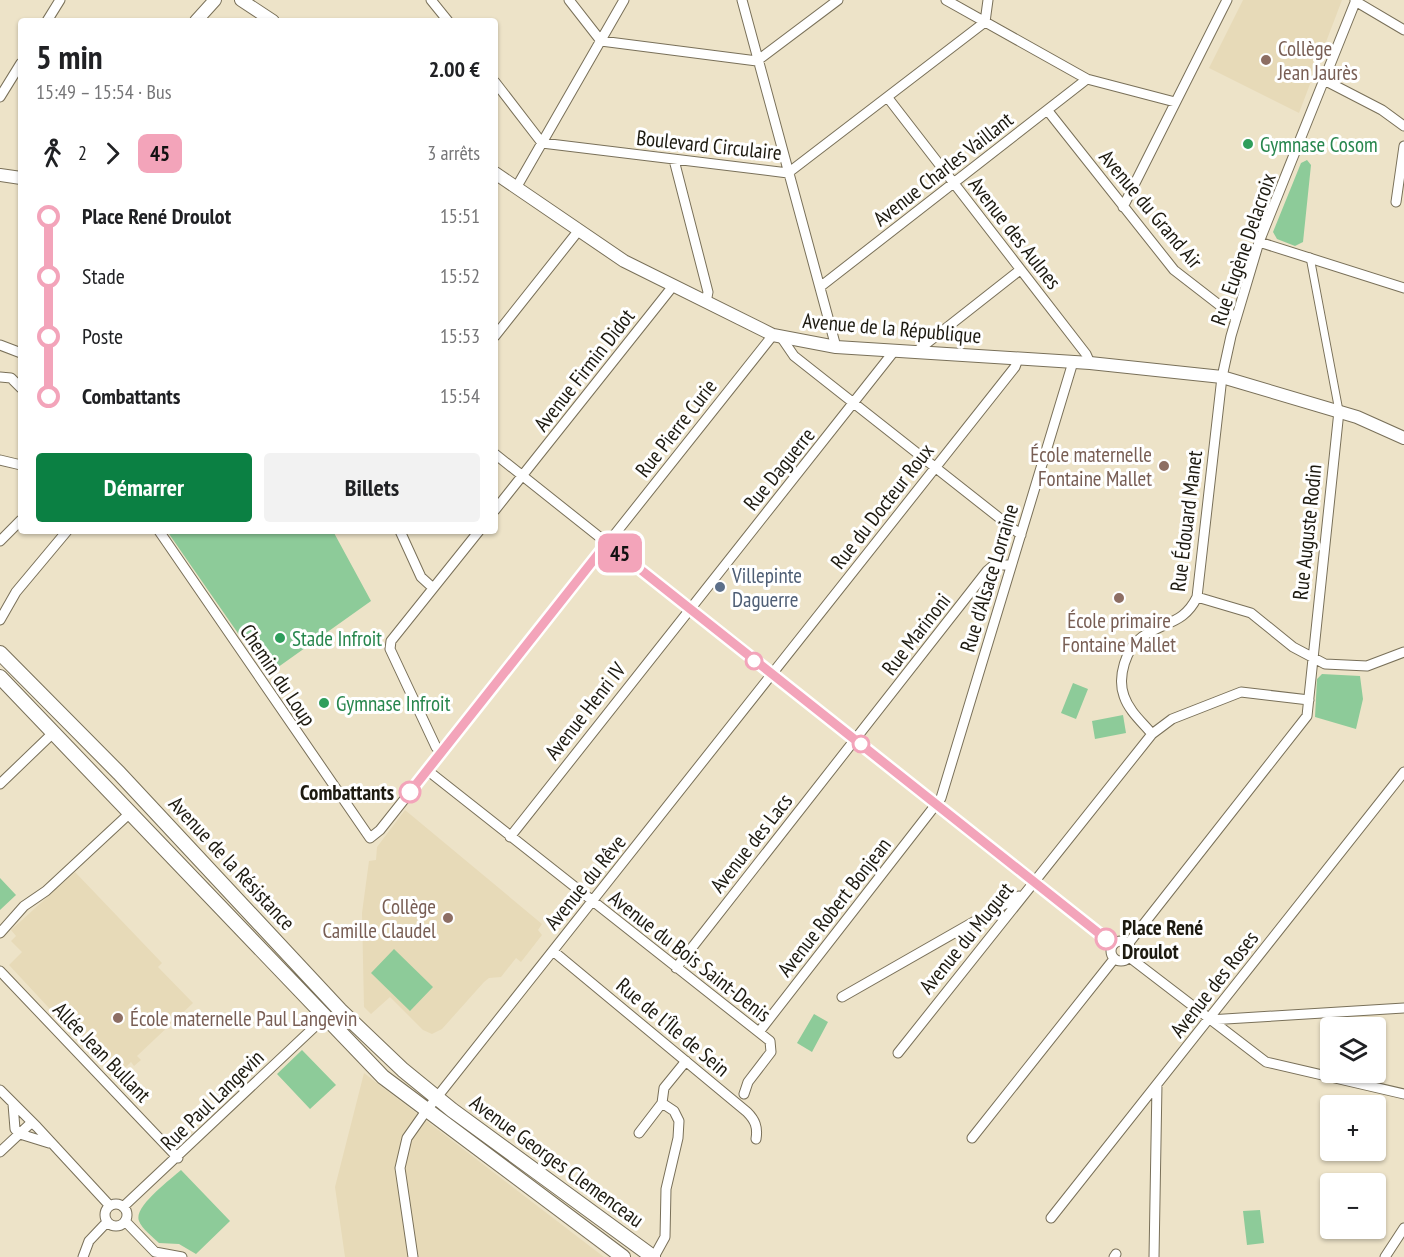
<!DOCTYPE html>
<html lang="fr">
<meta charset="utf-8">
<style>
:root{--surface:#fff;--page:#f2f2f2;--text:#202124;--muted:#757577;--accent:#0b8043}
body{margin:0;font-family:"PT Sans Narrow",sans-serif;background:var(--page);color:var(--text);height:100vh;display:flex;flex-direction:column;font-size:22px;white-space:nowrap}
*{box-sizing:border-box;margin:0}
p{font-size:20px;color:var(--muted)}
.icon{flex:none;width:33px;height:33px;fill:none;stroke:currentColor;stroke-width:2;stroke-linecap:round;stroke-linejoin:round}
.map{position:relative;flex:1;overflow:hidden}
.sheet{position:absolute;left:18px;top:18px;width:480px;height:516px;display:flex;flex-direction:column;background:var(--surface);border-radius:6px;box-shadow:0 2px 4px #0004}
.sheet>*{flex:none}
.badge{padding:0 12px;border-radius:9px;font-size:21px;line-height:39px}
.controls{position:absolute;left:1320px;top:1017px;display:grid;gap:12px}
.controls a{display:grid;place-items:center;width:66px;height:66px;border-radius:6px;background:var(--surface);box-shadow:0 2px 4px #0004;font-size:30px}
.map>.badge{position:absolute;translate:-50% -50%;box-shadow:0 0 0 3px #fff}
.legs{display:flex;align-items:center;gap:9px;height:66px;padding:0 18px;font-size:20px}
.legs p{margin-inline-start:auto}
.head{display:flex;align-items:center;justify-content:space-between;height:102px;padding:0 18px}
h1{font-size:33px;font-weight:800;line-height:45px}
.cta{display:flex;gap:12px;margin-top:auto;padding:12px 18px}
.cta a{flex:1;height:69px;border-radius:6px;background:var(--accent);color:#fff;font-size:24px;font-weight:800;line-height:69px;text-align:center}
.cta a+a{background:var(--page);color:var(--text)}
ul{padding:0 18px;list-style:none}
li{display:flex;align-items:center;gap:21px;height:60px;font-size:22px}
li i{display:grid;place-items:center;width:9px;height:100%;margin:0 8px;background:currentColor}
li i::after{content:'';width:15px;height:15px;margin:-8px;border:4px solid;border-radius:50%;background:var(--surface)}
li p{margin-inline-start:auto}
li:first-child i{background:linear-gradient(#0000 50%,currentColor 0)}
li:last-child i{background:linear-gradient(currentColor 50%,#0000 0)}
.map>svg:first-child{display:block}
.built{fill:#e7dab8}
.green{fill:#8dcb99}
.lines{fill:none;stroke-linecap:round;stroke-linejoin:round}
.pedestrian-casing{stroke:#797059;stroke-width:9}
.minor-casing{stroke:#797059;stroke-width:11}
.tertiary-casing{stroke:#797059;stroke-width:14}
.secondary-casing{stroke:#797059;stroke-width:16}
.pedestrian{stroke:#fff;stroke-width:7}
.minor{stroke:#fff;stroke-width:9}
.tertiary{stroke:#fff;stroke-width:12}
.secondary{stroke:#fff;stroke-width:14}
.line-1-casing{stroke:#fff;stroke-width:14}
.line-1{stroke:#f3a4ba;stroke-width:9}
.education-dot{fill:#8d6e63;stroke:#fff;stroke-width:2}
.leisure-dot{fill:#2e9e5b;stroke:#fff;stroke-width:2}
.service-dot{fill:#5c6f8a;stroke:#fff;stroke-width:2}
.stop-1-dot{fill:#fff;stroke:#f3a4ba;stroke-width:3}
.labels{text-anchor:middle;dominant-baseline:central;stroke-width:6;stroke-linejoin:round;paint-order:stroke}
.education-label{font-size:21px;fill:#785e54;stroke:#fff;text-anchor:start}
.leisure-label{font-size:21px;fill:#27864d;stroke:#fff;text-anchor:start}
.street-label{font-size:21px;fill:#1d1a10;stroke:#fff}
.service-label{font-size:21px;fill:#4e5e75;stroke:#fff;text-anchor:start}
.stop-label{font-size:21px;font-weight:bold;fill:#1d1a10;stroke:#fff;text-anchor:end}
</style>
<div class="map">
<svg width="1404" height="1257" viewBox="0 0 1404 1257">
<rect width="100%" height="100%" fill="#ede3c8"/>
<path class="built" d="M1243,0h99l-43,113 -90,-45z
M405,810l137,114 -4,6 4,5 -21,27 -5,-4 -15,19 -12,1 -5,4 -42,47 -10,5 -9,-4 -33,-33 -19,17 -7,-7 -2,-94 7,-52 7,-1 1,-13z
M75,872l87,91 -4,4 35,36 -56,53 4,4 -7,6 -3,-4 -14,14 -40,-42 -2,2 -66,-71 13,-13 -11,-11 5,-5 -5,-6z
M364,1073l240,184h-259l-10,-70z"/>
<path class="green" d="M1307,160l4,5 -8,77 -8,4 -18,-7 -4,-7 28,-69z
M167,531h166l38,70 -104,74z
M1322,674l38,2 3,23 -7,30 -41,-12 2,-38z
M1073,683l15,6 -12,30 -15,-6z
M1123,715l3,18 -31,6 -3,-18z
M0,878l16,17 -16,15z
M394,949l39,38 -23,24 -39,-38z
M814,1014l14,8 -16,30 -15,-9z
M302,1050l34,35 -26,24 -33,-35z
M181,1170l49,51 -34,33 -17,-10 -20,-1c-6,-6 -17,-14 -20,-22 -6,-14 32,-42 42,-51z
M1260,1210l4,33 -17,2 -4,-34z"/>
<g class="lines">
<defs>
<path id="pedestrian" d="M1310,257l29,154"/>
<path id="minor" d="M431,0l17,21
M569,0l32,41 156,20 81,-61
M742,0l94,347
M946,0l141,79 88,23
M1355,1l49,29
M47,21l13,-21
M1324,80l58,30 22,16
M495,82l47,61 246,30 197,-151 3,-22
M0,97l21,-34
M888,98l198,256 4,9
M1048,111l126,159 62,48
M674,160l34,132 -2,10
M516,188l108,-188
M1396,202l8,-56
M1123,207l104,-207
M1259,242l145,46
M820,287l267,-208
M495,336l84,-106
M781,337l13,19 227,179
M0,345l21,8
M917,351l103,-81
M0,377l11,1 10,10
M495,454l618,491
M0,460l21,5
M495,510l178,-224
M159,531l211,307 10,-8 393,-495
M400,531l21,46 12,11
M0,541l21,-21
M1197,597l54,16 42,34 32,17 42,2 37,-14
M0,620l16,-28 51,-61
M1152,734c-10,-12 -23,-23 -28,-38 -7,-19 2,-48 18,-59 23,-16 42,-13 55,-40l25,-220 9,-41 28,-94 97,-242
M441,752l-5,-5 -46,-98 1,-8 88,-110
M427,770l343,271 1,11 -23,30 -4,12
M0,784l53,-51
M510,837l385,-487
M0,933l24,-27 22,-15 84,-78
M1111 951a10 10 0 1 1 20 0a10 10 0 1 1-20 0Z
M1128,944l179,-228 32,-305
M553,951l194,161c8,8 11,15 9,27
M1129,957l137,105 138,32
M676,968l311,-397 7,-6h17
M0,971l178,187
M842,997l177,-101
M1209,1020l195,-12
M759,1032l182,-234 132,-436
M898,1053l254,-319 20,-15 69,-27 68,8
M0,1090l37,37 73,79
M13,1104l2,25 5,5 29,9
M639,1133l23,-30 2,-15 22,-27
M972,1138l142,-179
M0,1152l32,-30
M105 1215a11 11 0 1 1 22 0a11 11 0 1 1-22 0Z
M123,1207l202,-190
M1051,1218l353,-446
M125,1221l30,31 27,5
M83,1257l6,-16 18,-19
M413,1257l-13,-89 7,-30 19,-27 589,-744 3,-8
M654,1257l11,-20 1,-48 12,-51 1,-17 -5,-10 -12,-8
M1114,1257l2,-3
M1154,1257l3,-173
M1385,1257l19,-29"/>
<path id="tertiary" d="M241,0l32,21
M196,21l19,-21
M495,173l129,88 149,74 63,12 254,16 132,14 135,40 47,21
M0,175l21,3"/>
<path id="secondary" d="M0,653l119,120 221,237 63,60 49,40 201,147
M0,677l383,400 240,180"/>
</defs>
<use href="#pedestrian" class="pedestrian-casing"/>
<use href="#minor" class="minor-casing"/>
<use href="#tertiary" class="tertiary-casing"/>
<use href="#secondary" class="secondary-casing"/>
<use href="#pedestrian" class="pedestrian"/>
<use href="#minor" class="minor"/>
<use href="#tertiary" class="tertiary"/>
<use href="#secondary" class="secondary"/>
</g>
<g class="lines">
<defs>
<path id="line-1" d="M410,792l197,-249 499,396"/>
</defs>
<use href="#line-1" class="line-1-casing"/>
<use href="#line-1" class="line-1"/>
</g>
<g class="education-dot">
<circle cx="1266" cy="60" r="6"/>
<circle cx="1164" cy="466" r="6"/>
<circle cx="1119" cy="598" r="6"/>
<circle cx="448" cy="918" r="6"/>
<circle cx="118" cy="1018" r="6"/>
</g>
<g class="leisure-dot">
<circle cx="1248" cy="144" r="6"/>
<circle cx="280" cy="638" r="6"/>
<circle cx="324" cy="703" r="6"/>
</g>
<circle class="service-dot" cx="720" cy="587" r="6"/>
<g class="stop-1-dot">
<circle cx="754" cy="661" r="8"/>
<circle cx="861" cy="744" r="8"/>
<circle cx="410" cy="792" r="10"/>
<circle cx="1106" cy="939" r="10"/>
</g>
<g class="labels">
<g class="education-label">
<text x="1278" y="48">Collège<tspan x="1278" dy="24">Jean Jaurès</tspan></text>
<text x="1152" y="454" text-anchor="end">École maternelle<tspan x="1152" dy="24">Fontaine Mallet</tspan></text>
<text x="1119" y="620" text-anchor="middle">École primaire<tspan x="1119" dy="24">Fontaine Mallet</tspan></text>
<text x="436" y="906" text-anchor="end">Collège<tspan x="436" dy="24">Camille Claudel</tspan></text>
<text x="130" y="1018">École maternelle Paul Langevin</text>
</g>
<g class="leisure-label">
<text x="1260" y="144">Gymnase Cosom</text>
<text x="292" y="638">Stade Infroit</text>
<text x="336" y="703">Gymnase Infroit</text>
</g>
<g class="street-label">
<text transform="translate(709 145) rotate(6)">Boulevard Circulaire</text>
<text transform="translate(943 169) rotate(-38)">Avenue Charles Vaillant</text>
<text transform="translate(1151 209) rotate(50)">Avenue du Grand Air</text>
<text transform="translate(1015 233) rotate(52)">Avenue des Aulnes</text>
<text transform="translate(1243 249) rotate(-71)">Rue Eugène Delacroix</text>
<text transform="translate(892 328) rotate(5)">Avenue de la République</text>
<text transform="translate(584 370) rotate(-52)">Avenue Firmin Didot</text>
<text transform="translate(676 428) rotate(-52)">Rue Pierre Curie</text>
<text transform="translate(779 469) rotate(-51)">Rue Daguerre</text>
<text transform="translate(882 506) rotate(-52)">Rue du Docteur Roux</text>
<text transform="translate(1186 521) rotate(-83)">Rue Édouard Manet</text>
<text transform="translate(1307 532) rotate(-84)">Rue Auguste Rodin</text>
<text transform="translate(989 578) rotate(-73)">Rue d'Alsace Lorraine</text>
<text transform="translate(916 634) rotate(-52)">Rue Marinoni</text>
<text transform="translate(278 675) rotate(56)">Chemin du Loup</text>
<text transform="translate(585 711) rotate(-52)">Avenue Henri IV</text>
<text transform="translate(751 843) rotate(-52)">Avenue des Lacs</text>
<text transform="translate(232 863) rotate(47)">Avenue de la Résistance</text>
<text transform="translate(585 882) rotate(-51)">Avenue du Rêve</text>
<text transform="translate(834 907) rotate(-52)">Avenue Robert Bonjean</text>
<text transform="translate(966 938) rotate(-51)">Avenue du Muguet</text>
<text transform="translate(690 956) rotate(38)">Avenue du Bois Saint-Denis</text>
<text transform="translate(1214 984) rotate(-52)">Avenue des Roses</text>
<text transform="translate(673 1027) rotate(40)">Rue de l'Île de Sein</text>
<text transform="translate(102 1052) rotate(46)">Allée Jean Bullant</text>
<text transform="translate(212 1100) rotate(-44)">Rue Paul Langevin</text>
<text transform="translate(557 1161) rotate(36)">Avenue Georges Clemenceau</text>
</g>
<g class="service-label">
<text x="732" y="575">Villepinte<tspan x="732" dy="24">Daguerre</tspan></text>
</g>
<g class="stop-label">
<text x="394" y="792">Combattants</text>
<text x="1122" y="927" text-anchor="start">Place René<tspan x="1122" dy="24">Droulot</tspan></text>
</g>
</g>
</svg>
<div class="controls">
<a><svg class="icon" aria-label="layers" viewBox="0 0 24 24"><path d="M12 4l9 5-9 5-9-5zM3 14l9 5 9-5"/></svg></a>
<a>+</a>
<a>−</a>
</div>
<b class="badge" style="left:620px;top:553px;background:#f3a4ba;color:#111">45</b>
<section class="sheet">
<div class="head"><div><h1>5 min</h1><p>15:49 – 15:54 · Bus</p></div><b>2.00 €</b></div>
<div class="legs"><svg class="icon" aria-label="walk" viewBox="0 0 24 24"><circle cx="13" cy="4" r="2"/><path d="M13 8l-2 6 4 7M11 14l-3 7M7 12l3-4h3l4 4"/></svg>2<svg class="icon" aria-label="forward" viewBox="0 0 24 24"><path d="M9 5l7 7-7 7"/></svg><b class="badge" style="background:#f3a4ba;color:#111">45</b><p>3 arrêts</p></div>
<ul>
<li><i style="color:#f3a4ba"></i><b>Place René Droulot</b><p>15:51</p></li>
<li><i style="color:#f3a4ba"></i><span>Stade</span><p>15:52</p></li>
<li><i style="color:#f3a4ba"></i><span>Poste</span><p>15:53</p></li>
<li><i style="color:#f3a4ba"></i><b>Combattants</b><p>15:54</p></li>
</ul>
<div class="cta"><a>Démarrer</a><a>Billets</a></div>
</section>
</div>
